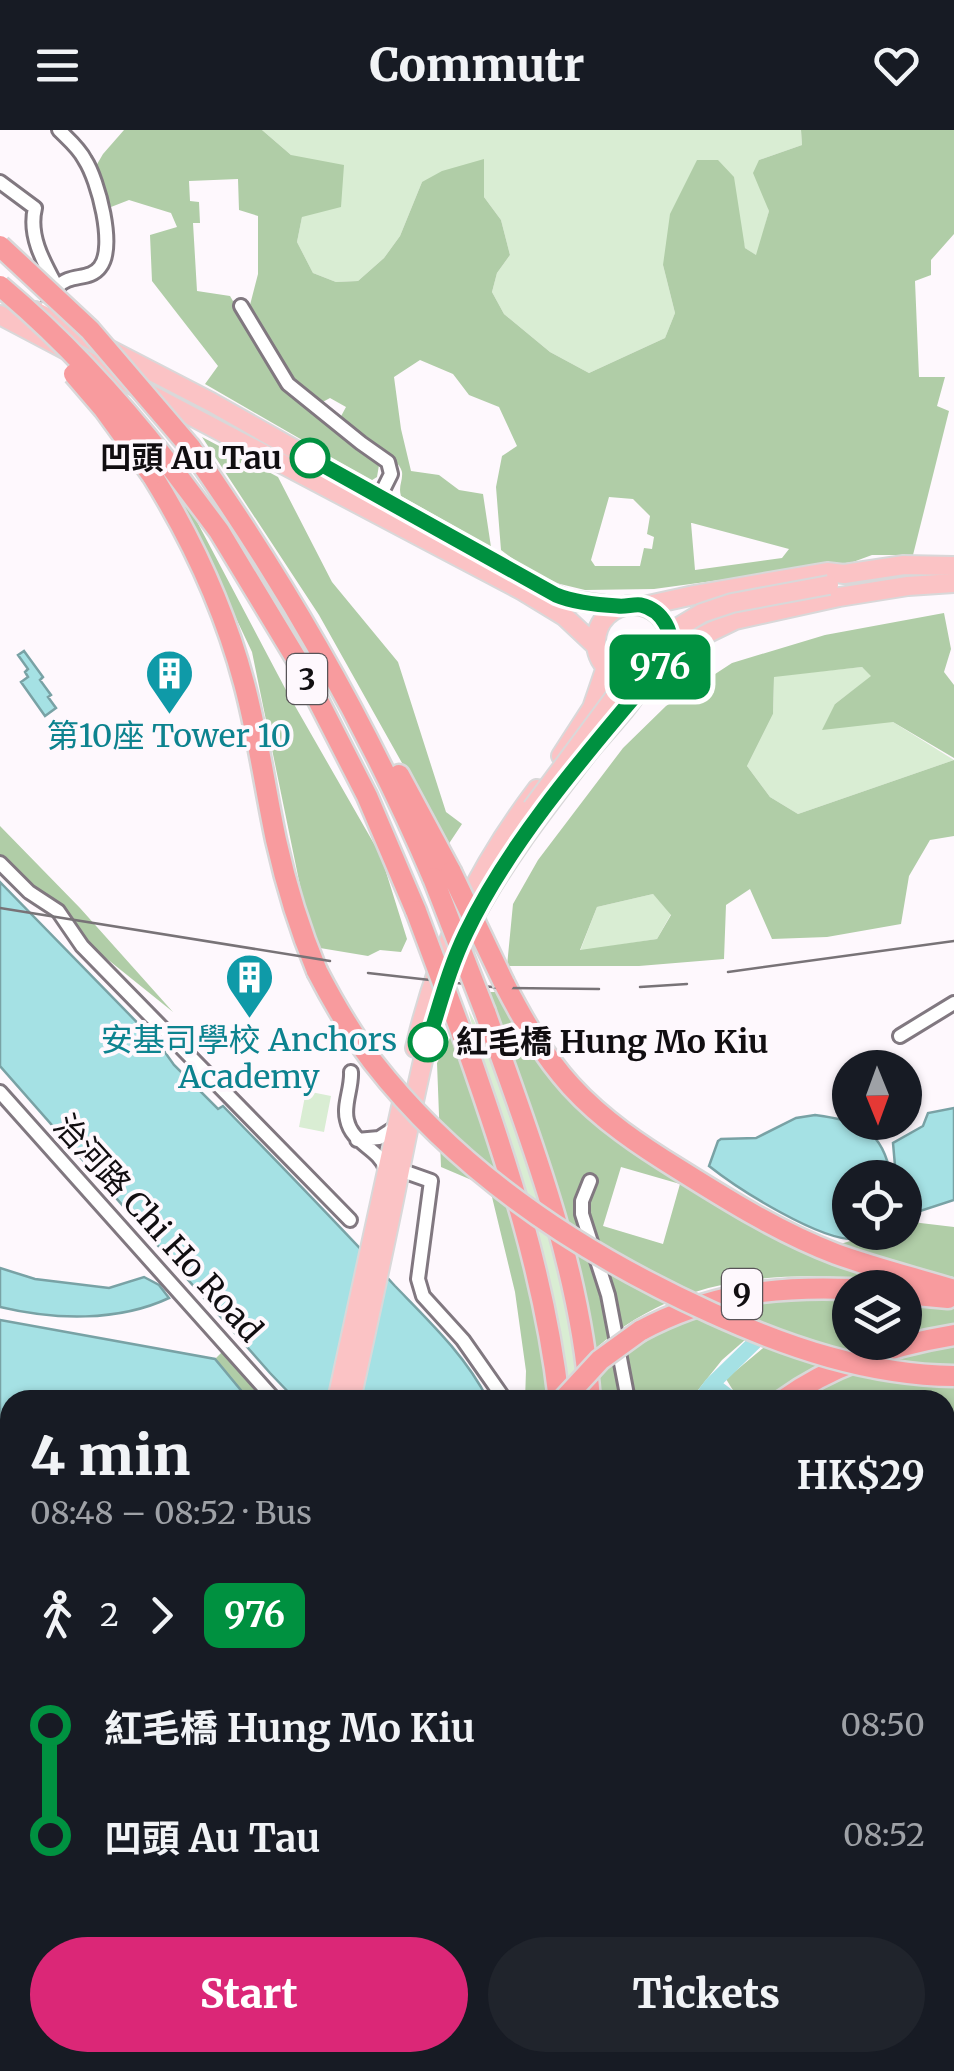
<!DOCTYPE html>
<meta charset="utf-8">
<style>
:root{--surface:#171b24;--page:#20242c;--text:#f1f3f6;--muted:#9ea1a6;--accent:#db2777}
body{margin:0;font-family:Merriweather,"Noto Sans TC",serif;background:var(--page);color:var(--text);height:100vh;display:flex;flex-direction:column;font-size:38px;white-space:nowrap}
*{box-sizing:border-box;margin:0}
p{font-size:32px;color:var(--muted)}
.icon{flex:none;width:55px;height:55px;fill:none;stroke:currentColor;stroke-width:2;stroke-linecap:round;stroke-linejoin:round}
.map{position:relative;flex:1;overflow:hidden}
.sheet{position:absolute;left:0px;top:1260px;width:955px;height:682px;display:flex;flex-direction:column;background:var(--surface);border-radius:30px 30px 0 0;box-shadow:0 2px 8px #0004}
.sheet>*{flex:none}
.badge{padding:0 20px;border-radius:15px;font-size:35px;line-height:65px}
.needle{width:65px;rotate:179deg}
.fabs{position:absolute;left:832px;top:920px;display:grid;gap:20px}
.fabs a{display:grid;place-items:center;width:90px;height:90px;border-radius:50%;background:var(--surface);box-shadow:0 2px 8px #0004;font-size:50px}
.map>.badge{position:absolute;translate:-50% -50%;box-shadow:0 0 0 5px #fff}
.legs{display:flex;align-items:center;gap:15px;height:110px;padding:0 30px;font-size:32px}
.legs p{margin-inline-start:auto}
.head{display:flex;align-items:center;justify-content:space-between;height:170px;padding:0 30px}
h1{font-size:55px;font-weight:800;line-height:75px}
.action{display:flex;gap:20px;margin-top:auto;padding:20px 30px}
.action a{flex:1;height:115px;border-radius:60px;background:var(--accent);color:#fff;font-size:40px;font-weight:800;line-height:115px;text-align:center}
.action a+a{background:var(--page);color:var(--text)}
ul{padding:0 30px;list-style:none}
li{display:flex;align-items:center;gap:35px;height:110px;font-size:38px}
li i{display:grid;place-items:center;width:15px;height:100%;margin:0 12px;background:currentColor}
li i::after{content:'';width:25px;height:25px;margin:-12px;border:8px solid;border-radius:50%;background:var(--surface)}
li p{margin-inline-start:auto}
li:first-child i{background:linear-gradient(#0000 50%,currentColor 0)}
li:last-child i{background:linear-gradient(currentColor 50%,#0000 0)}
header{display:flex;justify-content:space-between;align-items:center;height:130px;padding:0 30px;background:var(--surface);font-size:45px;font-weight:800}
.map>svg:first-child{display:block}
.green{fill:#d9edd3}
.forest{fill:#b0cda7;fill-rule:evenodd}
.water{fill:#a5e1e4;stroke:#79a2a5;stroke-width:2.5}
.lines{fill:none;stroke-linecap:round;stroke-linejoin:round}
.river{stroke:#a5e1e4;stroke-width:15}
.minor-casing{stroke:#817880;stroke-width:18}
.major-casing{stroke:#d9d8d9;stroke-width:22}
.highway-casing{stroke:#d9d8d9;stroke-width:25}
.minor{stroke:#fff;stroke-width:12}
.major{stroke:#fbc3c5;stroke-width:18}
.highway{stroke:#f89b9e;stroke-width:20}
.rail{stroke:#787377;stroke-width:2.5}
.major-bridge-casing{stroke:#d9d8d9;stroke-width:22;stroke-linecap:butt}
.highway-bridge-casing{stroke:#d9d8d9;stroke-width:25;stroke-linecap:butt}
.major-bridge{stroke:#fbc3c5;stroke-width:18}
.highway-bridge{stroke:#f89b9e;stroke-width:20}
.line-1-casing{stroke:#fff;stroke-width:22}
.line-1{stroke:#009140;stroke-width:15}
.stop-1-dot{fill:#fff;stroke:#009140;stroke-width:5}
.labels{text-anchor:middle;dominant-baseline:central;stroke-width:8;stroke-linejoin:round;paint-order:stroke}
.shield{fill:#fef8fd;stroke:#585458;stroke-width:2.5}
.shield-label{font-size:30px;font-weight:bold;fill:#110e11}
.stop-label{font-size:32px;font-weight:bold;fill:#110e11;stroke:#fef8fd;text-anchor:end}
.culture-label{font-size:32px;fill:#0d838f;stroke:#fef8fd}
.street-label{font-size:32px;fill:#110e11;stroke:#fef8fd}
</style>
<header><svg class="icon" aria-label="menu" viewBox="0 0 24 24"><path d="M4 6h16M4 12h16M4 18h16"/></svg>Commutr<svg class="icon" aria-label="heart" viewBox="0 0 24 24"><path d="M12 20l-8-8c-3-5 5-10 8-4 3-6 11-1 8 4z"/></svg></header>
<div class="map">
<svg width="954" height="1941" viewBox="0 0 954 1941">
<rect width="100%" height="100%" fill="#fef8fd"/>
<path class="green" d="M262,0h539l1,15 -43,15 10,51 -12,45 -12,-8 -5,-21 -77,38 12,48 -10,25 -76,35 -39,-21 -46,-38 -12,-22 5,-19 13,-18 -9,-35 -17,-23 -62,-15 -22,54 -16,22 -26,23 -22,1 -23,-9 -16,-31 5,-25 -11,-62z
M862,537l10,9 -37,28 58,18 61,38 -156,54 -28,-17 -23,-31 26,-52 1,-38z
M653,764l18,20 -14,25 -77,12 17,-44z
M468,879l31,60 30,88 40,149 14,94h-18z
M306,961l25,5 -7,36 -25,-5z
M10,1692v190l-10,-2v-184z
M0,1903h10v29l67,1 -1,8h-76z"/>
<path class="forest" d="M124,0h138l29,25 53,10 -3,42 -39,10 -5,25 16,31 23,9 22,-1 26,-23 16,-22 22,-54 20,-11 42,-12v38l17,23 9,35 -13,18 -5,19 12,22 46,38 39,21 76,-35 10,-25 -12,-48 7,-51 27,-54h21l16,17 11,71 11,7 13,-44 -16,-38 6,-13 43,-15 -1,-15h153v104l-23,26v15l-16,6 4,96h26l-8,29 12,5 -36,144h-41l-19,7 -199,27 -69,1 -29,-7 -23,-9 -32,-24 -5,-63 6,-31 15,-10 -18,-39 -30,-12 -16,-21 -33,-14 -26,17 7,52 10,42 28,4 20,15 24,4 8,53 -90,-51c-3,-10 2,-15 1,-24 -2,-15 -50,-42 -63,-52l7,-13 -16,-9 -11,6c-36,-28 -49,-60 -69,-99l8,-31v-58l-19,-6 -1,-31 -49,2 1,20 9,1 1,21h-7l4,68 33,5 52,89 61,53 34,23 2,4 -2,12 -8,5 -41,-24 -5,-6 -118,-68 13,-18 -66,-85 -2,-46 27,-8 -6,-14 -42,-13 -18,7 -15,-41 7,-12zM609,367l24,2 17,17 -3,18 7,3 -2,12 -8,-1 -4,18h-45l-4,-6zM691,393h1l97,26 -7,9 -87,12z
M202,307l76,40 54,105 66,80 48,150 16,12 -14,21 -129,-230z
M184,367l103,195 94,164 26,83 -6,13 -21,-2 -12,6 -48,-8 -16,-43 -52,-253 -71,-150z
M944,483l7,36 -7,23 10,13v73l-61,-36 -71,8 13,-26 36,-28 -9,-9 -88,10 -1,37 -26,52 23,31 28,17 156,-54v76l-24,4 -21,36 -8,48 -74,13 -55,2 -22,-50 -24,16 -2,54 -85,7h-132l6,-62 25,-44 85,-112 43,-42 66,-43 93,-28zM653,764l18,21 -14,24 -77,11 17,-43z
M0,696l80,82 93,104 -87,-70 -24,-35 -30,-19 -32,-32z
M485,862h16l47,79 31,39 53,41 51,30 198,94 -1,5c-107,-10 -201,-4 -285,69 -22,-124 -64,-240 -110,-357zM621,1037l59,17 -17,60 -60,-18z
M452,904l61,180 28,123 8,63h-24l1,-29 -11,-79 -23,-95 -11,-13 -40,-17 -4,-104z
M912,1092l42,5v50l-52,-10 -65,-22 40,-12 28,-1v-8z
M757,1167h93v45l31,1 -45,15 -31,14 -39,28h-27l-13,-21 49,-41 -13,-13 -40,35 -32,40h-91l-1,-26 70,-51z
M905,1172l49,5v21l-49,8z
M954,1215v136l-9,1v-82h-145c46,-31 100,-46 154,-55z
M225,1219l43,51h-19l-34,-41z
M77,1933v-1l92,1 -3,8h-90z
M198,1933h169l-4,8h-168z"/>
<path class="water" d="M24,521l19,26 -3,3 11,15 -3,2 8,11 -11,8 -24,-34 7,-5 -3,-5 3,-3 -10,-14z
M0,752l162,166 12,17 44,44 5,-3c58,60 116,119 172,180 34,35 71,70 93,114h-192l-26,-27 -270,-307z
M954,978v92l-43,14 -6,-13v-23l-9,-1 -3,-34 30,-17 5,-13z
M815,985c44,6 68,14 76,62l-41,1v54l8,1 1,6c-35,5 -121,-50 -150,-73l9,-25 3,-2 35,-1 40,-20z
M0,1138l35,11 74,9 35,-11 15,8 10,13c-51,24 -115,22 -169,9z
M0,1190l215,39 34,41h-239v96l-10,1z
M505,1933h165l4,8h-167z"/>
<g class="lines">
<path class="river" d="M712,1254l21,16
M700,1270l12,-16 43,-42"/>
<defs>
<path id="minor" d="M0,52l35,26c-7,28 9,55 22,79
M241,176l47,78 73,59 27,19 3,12 -12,24
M44,185c4,-9 8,-21 14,-28 11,-14 32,-6 42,-20 16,-20 -2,-87 -15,-107 -6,-12 -17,-21 -26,-30
M0,733l29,29 29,19 24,35 268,274
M900,906l54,-33
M351,942c1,16 -8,33 -4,48 5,24 31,27 39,49
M0,962l275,308
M357,1010l22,-2 17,-11
M400,1040l31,11 -13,98 5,17 40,44 42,60
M590,1051l-8,20v13l26,81 20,105
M0,1379l10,-4
M0,1414l10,-7
M945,1428l9,1
M0,1628l10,-1
M0,1660l10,-1
M683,1932l3,9
M178,1941l2,-9
M189,1941l3,-9"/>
<path id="major" d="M35,181l176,91 318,180 39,18 52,7
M0,185l523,276 41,25 32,30
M596 512a37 37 0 1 1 74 0a37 37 0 1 1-74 0Z
M644,476l50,-11 133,-23 17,2 60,-9 50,1
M664,532l38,-26 33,-16 104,-23 69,-11 46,-3
M561,626l31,-48 14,-41
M415,918c23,-99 61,-178 122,-259
M337,1270l64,-293
M351,1270c17,-77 34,-153 49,-230 16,-77 31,-170 68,-241 32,-63 76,-119 119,-175 20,-25 46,-49 60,-78
M469,1941l1,-9"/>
<path id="highway" d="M190,317c95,135 178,279 243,431
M168,333l51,68 81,134 67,131 49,115
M152,345c41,66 72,133 92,208 14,52 21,105 32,157 10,45 23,88 41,131
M399,645l52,97
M504,853c19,37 39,72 67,103 31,34 70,60 109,84 51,32 101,63 156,84 39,14 79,24 118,36
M485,882c45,125 95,254 105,388
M466,915c41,117 79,232 93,355
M905,1164l43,4
M640,1201c69,-37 133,-45 210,-42
M783,1270c51,-37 110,-55 171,-65
M381,1941l6,-9
M416,1941l6,-9
M435,1941l7,-9"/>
</defs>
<use href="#minor" class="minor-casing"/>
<use href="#major" class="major-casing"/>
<use href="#highway" class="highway-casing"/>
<use href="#minor" class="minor"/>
<use href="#major" class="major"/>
<use href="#highway" class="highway"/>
<path class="rail" d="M0,778l330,53
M728,842l226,-31
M368,843l133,15 98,1
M640,857l47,-3"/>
<defs>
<path id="major-bridge" d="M532,678l105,-141 35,-36 30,-18 30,-10 97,-18"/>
<path id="highway-bridge" d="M0,116l90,84 100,117
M0,156c62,52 118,113 168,177
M74,244l30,35 48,66
M451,742l53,111
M433,748l52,134
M416,781l50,134
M317,841c16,31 34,62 56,91 87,112 211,193 339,251 77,35 157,62 242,63
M563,1270l37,-40 40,-29"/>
</defs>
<use href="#major-bridge" class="major-bridge-casing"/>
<use href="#highway-bridge" class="highway-bridge-casing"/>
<use href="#major-bridge" class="major-bridge"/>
<use href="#highway-bridge" class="highway-bridge"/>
</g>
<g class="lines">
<defs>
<path id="line-1" d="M310,328l246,137c17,7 44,10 62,11 8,1 15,-2 23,-1 21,5 35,28 27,49 -4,12 -13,14 -21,22 -3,4 -5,10 -7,14 -62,73 -133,157 -174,243 -17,35 -26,72 -38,109"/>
</defs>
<use href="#line-1" class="line-1-casing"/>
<use href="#line-1" class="line-1"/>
</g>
<defs>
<symbol id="building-pin" viewBox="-11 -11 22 30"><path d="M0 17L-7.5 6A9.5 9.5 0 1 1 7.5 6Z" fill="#0f9aa8" stroke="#fef8fd"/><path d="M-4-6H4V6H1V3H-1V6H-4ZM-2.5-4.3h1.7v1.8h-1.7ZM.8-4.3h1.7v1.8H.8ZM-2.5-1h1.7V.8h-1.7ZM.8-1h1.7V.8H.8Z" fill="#fff"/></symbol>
</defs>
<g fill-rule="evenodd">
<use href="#building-pin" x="142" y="516" width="55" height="75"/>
<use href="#building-pin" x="222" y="820" width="55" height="75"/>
</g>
<g class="stop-1-dot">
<circle cx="310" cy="328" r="18"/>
<circle cx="428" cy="912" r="18"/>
</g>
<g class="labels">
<g class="shield">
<rect x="287" y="524" width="40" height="50" rx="8"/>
<rect x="722" y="1139" width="40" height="50" rx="8"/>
</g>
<g class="shield-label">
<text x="307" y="549">3</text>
<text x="742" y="1164">9</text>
</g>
<g class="stop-label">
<text x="282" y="328">凹頭 Au Tau</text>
<text x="456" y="912" text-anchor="start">紅毛橋 Hung Mo Kiu</text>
</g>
<g class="culture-label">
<text x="169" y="606">第10座 Tower 10</text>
<text x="249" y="910">安基司學校 Anchors<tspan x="249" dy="37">Academy</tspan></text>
</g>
<g class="street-label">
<text transform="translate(158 1098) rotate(48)">治河路 Chi Ho Road</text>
</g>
</g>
</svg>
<div class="fabs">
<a><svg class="needle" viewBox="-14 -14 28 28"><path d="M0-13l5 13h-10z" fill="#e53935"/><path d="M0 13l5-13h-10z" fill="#9ea1a6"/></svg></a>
<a><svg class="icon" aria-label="locate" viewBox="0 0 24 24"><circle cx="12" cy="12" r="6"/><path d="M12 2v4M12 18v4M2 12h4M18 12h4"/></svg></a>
<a><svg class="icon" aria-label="layers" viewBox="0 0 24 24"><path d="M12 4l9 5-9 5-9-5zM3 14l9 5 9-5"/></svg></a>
</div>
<b class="badge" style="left:660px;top:537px;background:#009140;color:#fff">976</b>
<section class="sheet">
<div class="head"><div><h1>4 min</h1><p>08:48 – 08:52 · Bus</p></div><b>HK$29</b></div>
<div class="legs"><svg class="icon" aria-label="walk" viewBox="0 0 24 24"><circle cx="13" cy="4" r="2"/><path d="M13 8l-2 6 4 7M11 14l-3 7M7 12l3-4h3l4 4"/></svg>2<svg class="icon" aria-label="forward" viewBox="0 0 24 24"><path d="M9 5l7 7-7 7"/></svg><b class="badge" style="background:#009140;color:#fff">976</b></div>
<ul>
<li><i style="color:#009140"></i><b>紅毛橋 Hung Mo Kiu</b><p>08:50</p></li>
<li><i style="color:#009140"></i><b>凹頭 Au Tau</b><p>08:52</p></li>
</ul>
<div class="action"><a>Start</a><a>Tickets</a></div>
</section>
</div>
